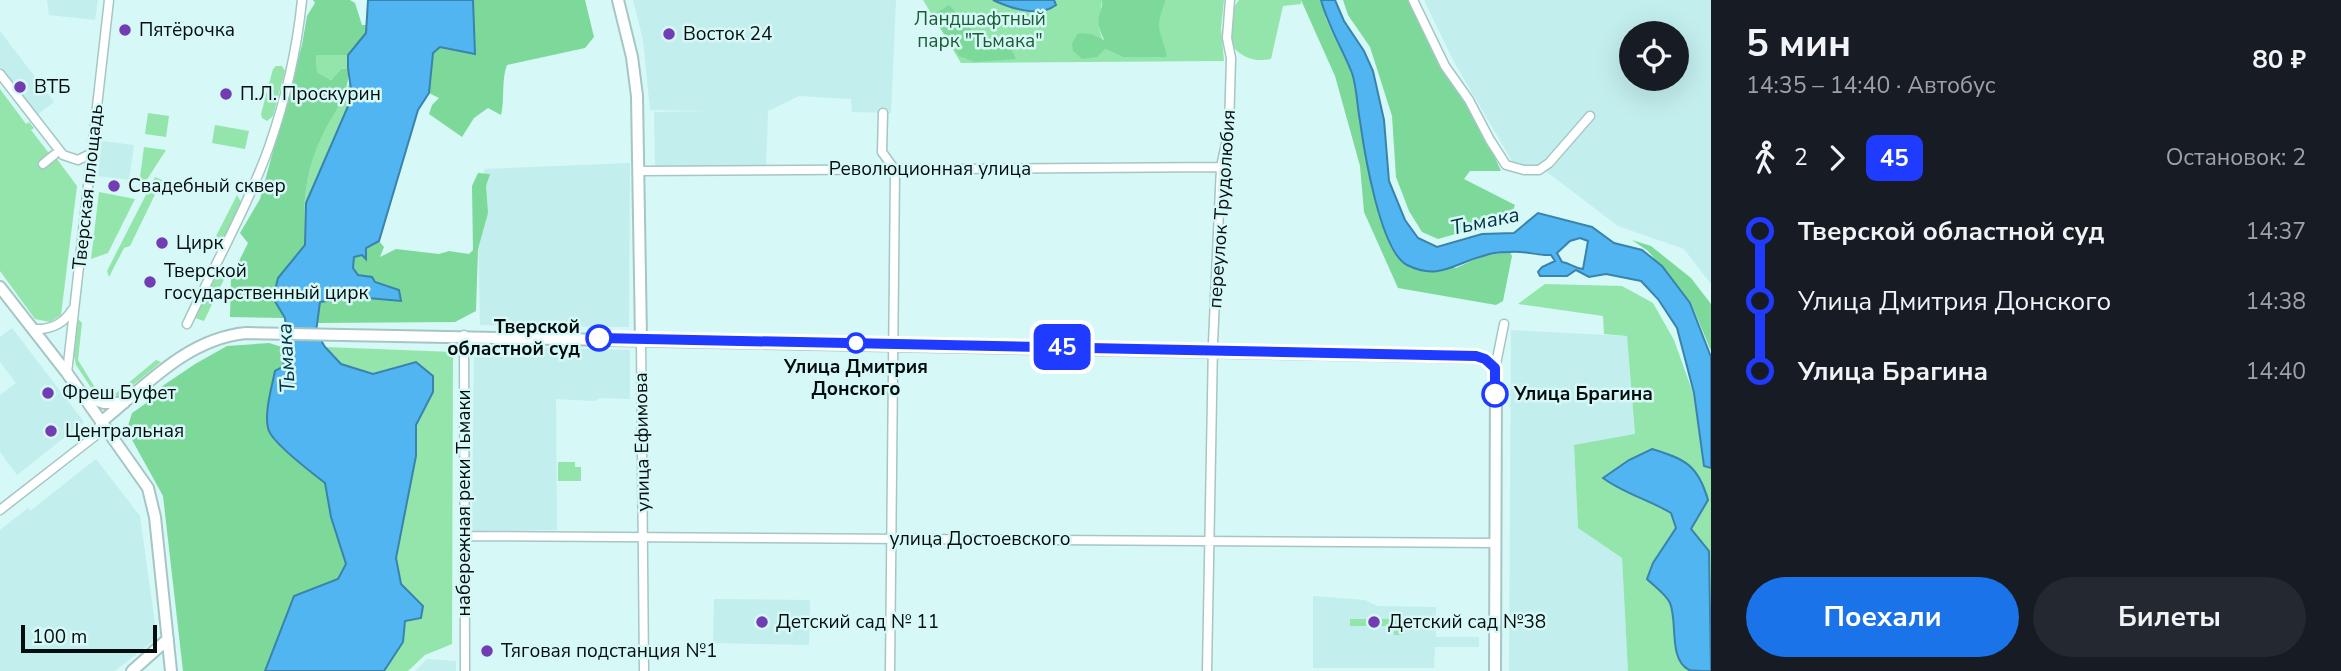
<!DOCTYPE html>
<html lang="ru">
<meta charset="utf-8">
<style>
:root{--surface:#171b24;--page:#242831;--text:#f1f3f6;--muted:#9ea1a6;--accent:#1a73e8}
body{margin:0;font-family:"Nunito Sans",sans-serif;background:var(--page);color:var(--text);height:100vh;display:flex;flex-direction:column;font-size:26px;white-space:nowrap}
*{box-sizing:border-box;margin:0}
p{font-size:23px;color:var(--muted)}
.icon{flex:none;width:38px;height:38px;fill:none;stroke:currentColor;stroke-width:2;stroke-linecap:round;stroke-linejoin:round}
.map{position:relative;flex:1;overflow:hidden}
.side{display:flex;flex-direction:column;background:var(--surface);width:630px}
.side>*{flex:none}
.badge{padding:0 14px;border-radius:10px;font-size:24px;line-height:46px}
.controls{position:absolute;left:1619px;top:21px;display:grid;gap:14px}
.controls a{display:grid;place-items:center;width:70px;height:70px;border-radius:50%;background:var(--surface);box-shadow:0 7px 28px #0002;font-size:35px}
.scale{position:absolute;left:21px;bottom:18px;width:136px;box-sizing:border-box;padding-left:7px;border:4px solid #040e0e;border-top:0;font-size:19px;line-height:24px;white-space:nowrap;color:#040e0e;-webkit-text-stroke:5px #d6f8f7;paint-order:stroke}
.map>.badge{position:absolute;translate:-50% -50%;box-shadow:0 0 0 4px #fff}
.legs{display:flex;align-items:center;gap:10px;height:77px;padding:0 35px;font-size:23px}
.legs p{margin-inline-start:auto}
.head{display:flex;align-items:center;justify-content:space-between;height:119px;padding:0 35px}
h1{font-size:38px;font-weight:700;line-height:52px}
.cta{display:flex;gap:14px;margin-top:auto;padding:14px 35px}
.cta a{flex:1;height:80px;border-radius:42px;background:var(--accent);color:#fff;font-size:28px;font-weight:700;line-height:80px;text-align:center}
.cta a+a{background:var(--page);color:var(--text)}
ul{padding:0 35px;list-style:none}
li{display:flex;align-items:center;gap:24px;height:70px;font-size:26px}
li i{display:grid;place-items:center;width:10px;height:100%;margin:0 9px;background:currentColor}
li i::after{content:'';width:18px;height:18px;margin:-9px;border:5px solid;border-radius:50%;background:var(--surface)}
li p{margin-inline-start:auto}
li:first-child i{background:linear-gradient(#0000 50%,currentColor 0)}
li:last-child i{background:linear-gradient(currentColor 50%,#0000 0)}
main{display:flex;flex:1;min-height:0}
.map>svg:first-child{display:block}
.built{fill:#c2eeed;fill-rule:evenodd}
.green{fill:#93e5ab}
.forest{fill:#7dd999}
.water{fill:#50b5f0;stroke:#3983ac;stroke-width:2;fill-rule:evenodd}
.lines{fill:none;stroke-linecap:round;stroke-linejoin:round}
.street-casing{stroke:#a5c6c5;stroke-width:11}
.secondary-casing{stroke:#a5c6c5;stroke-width:14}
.street{stroke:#fff;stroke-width:8}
.secondary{stroke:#fff;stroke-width:10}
.line-1-casing{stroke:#fff;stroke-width:16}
.line-1{stroke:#1f3bff;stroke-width:10}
.poi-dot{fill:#723cb3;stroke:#d6f8f7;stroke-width:2.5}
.stop-1-dot{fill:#fff;stroke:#1f3bff;stroke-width:3.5}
.labels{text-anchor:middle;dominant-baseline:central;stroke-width:5;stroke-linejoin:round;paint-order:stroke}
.park-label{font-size:19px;fill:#1c5d35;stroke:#d6f8f7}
.poi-label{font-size:19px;fill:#040e0e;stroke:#d6f8f7;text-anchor:start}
.street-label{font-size:19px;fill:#040e0e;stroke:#d6f8f7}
.stop-label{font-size:19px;font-weight:bold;fill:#040e0e;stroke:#d6f8f7;text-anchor:end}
.water-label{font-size:21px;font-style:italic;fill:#023047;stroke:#d6f8f7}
</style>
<main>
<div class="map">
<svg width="1711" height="671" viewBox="0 0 1711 671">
<rect width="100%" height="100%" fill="#d6f8f7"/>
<path class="built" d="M47,0h51l-3,20 -46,-5z
M633,0h263l-5,113 -39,-1 -1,-13 -52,-3 -31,15 -2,56h-111l-1,-55 56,-1 -60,-1 -7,-70z
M1424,0h287v284l-27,-35 -66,-23 -71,-54 -35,-11 -59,-101zM1631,33h45v46h-45z
M0,31l54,71 -17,13 -37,-48z
M102,141l32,4 -5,35 -31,-4z
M630,163l-1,164 -149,-2 -3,-135 8,-21z
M12,328l72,94 -67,53 -17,-23v-57l16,-12 -16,-21v-25z
M1511,330l116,6 8,99 -61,11 4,82 44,30 6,113h-119z
M474,346l156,4v49l-29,-1 -7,3 -38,-2 1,131 -85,1z
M96,459l44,57 17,122 -42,33h-115v-141l28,-22 2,3z
M1313,596l52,4 12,6 59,1v30h43v10h-44l-1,21h-121z
M714,599l96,1 -1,45 -96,-2z
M427,659l29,2v10h-41z"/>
<path class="green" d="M923,0h179l-3,28 6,21 17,8 42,-13c-10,-20 -6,-25 2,-44h58l-3,28 3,33 -263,2z
M1239,0h62v4l-18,2 -12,53c-16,3 -26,0 -38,-12 -3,-15 -5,-34 6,-47z
M316,55h32v13l-7,1 -10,11 -14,-8z
M276,66h6l3,5 -12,45 -6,5 -5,-3 -1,-4 12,-45z
M350,82l2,14 -24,54 -23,95c-3,-36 0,-75 16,-109 9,-18 21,-35 29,-54z
M0,89l26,35 3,-2 5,6 -3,2 17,22 3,-1 26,35 -16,129 -11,7 -15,-3 -35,-48z
M148,113l21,3 -3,21 -21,-3z
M215,125l34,6 -4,18 -33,-6z
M144,147l22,3 -20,31 -7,4z
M155,177l7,3 -32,66 -6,2 -15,29 -2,-6z
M99,192l36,7 -27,54 -17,6z
M237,195l4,7 -21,43 -10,3z
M218,269l9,4 -23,48 -9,-3z
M1545,284l77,2 31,17 21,37 19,53 11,73 7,2v203h-83l-6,-113 -44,-30 -4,-83 61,-11 -8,-98 -23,-2 -1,-18 -85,-12z
M78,319l4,4 -4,37 16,26 12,10 9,-2 41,-34 5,2 -43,35 -8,4 -12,-6 -6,-6 -16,-24 -2,-9z
M325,347l128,5 -1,292 -27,11 -17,16h-24l19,-29 2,-21 16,-3 2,-12 -22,-22 -5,-26 20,-102v-31l17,-33 -17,-30 -43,12 -32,-10z
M558,462h17v5h6v14h-23z
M1350,619h54v16h-10v-9h-44z"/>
<path class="forest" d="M313,0h37l5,3 7,22h4v8l-18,22h-32l1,17 14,8 10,-11 7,-1c3,27 -17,47 -27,70 -16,33 -19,71 -16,107l-27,33 -5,20 12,20 -55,-1 1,-40 17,-34 -8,-10 20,-34 42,-154 5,-29 8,-13z
M473,0h112l9,37 -9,11 -78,17c-6,16 -2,33 -6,50l-13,-7 -14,10 -12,19 -33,-23 3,-9 7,-7 -10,-5 4,-40 6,-6 36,6z
M1102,0h64c-13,33 -5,26 1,57h-45l-17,-8 -8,8 -15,2 -9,-8 -1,-8 6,-10 13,1 13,6c-3,-7 -7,-15 -5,-23 1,-7 4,-9 3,-17z
M1301,0h20l5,19 27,57 12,78 25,90 66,24 26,-12 28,-4 2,4 -9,45 -7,4 -98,-17 -34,-76 -4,-46 -25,-90z
M1343,0h70l75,142 13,29h-31l-6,8 51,26 -7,18 -28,4 -42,12 -16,-7 -13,-21 -13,-34 -4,-61 -22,-69 -22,-32z
M949,5l33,36 25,-1 9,19 -41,3 -16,-6 -21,-32v-12z
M478,173l12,1 -4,12 2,27 -10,36 -2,62 -21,11 -138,1 3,-21 36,-5 45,3 -2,-10 -25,-8 -2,-5 -14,-2 -5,-7 1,-11 8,-2 4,3v-10l13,-7 5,6 -4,10 16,-8 43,5 10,-3 20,3 4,-4 -1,-64z
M1632,240l19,6 40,32 20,26v47l-20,-48 -43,-52z
M269,343l13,4 10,109 33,27 6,34 15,47 -8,15 -44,17 -29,75h-82l-20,-175 -32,-58 -3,-12 4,-13 13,-9 13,-15 37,-25 32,-18z"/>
<path class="water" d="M368,0h105l2,54 -35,-7 -7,6 -4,40 -11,17 -39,131 -13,7v11l-4,-4 -8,2 -1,11 5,7 14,2 3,5 24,8 2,11 -45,-4 -36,5 -4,30 9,15 16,17 32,10 43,-12 17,14v16l-17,33v31l-20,102 5,26 22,22 -2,12 -16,3 -2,21 -19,29h-119l29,-75 44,-17 8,-15 -15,-47 -6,-34c-13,-10 -51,-39 -56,-52 -6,-15 3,-45 6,-60l9,-5 -2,-19 5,-3 -2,-26 -12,-20 5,-20 27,-33 1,-42 46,-106 -4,-29v-13l18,-22z
M993,0h61l2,5c-17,13 -46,3 -63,-5z
M1321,0h14l9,21 20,30 9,20 11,49 5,61 16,39 13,18 19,9 45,-13 32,-1 24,-20 54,14 22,16 28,7 20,16 28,37 21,54v111l-7,-2 -10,-73 -17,-65 -19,-29 -17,-18 -35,-7 -17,3 -13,-7 -9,6h-27l-2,-4 4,-5 13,-6 -4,-6c-15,1 -26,-5 -42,-3 -8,0 -18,1 -26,4 -28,7 -44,25 -76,9 -27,-14 -43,-115 -47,-144 -3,-15 -3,-33 -8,-48 -10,-25 -24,-47 -31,-73zM1580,238l8,3 -5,28c-9,-1 -13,-6 -21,-7l-5,-9 13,-12z
M1652,449c33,10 46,16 56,51l-17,29 18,22 2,120c-7,0 -16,0 -22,-1 -21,-11 -11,-48 -19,-67 -4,-9 -16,-17 -23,-24l6,-16 23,-35 -5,-15c-22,-13 -48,-20 -68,-35l26,-18z"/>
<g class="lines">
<defs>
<path id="street" d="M1413,0l32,66 24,34 21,40 16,25 18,5h15l10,-7 41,-47
M0,74l63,81 15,5 14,-7
M883,113l-1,39 13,18 -5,501
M43,164l11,-9
M639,171l582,-4
M187,324c27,-58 60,-116 82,-177 16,-46 28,-98 33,-147
M33,329c17,1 30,-4 39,-19
M464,335l1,336
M641,339l3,332
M1495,369l9,-45
M67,373l42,-373
M0,510l95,-74 6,-14
M465,536l1030,7
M1207,671l6,-328 8,-176 8,-38 2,-71 -4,-20 3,-38"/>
<path id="secondary" d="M618,0l14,57 5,39 4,243
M0,287l67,86 81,115 7,29 16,154
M85,396l19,7h20
M101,422c45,-36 85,-83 145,-89l1232,24 12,6 6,8 -1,300
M132,671l36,-32"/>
</defs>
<use href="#street" class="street-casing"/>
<use href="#secondary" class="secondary-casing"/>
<use href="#street" class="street"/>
<use href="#secondary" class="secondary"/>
</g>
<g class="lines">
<defs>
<path id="line-1" d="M599,338l877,18 9,3 10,9v26"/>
</defs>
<use href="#line-1" class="line-1-casing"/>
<use href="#line-1" class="line-1"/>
</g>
<g class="poi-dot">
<circle cx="125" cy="30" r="7"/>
<circle cx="669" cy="34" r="7"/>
<circle cx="20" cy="87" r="7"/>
<circle cx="226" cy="94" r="7"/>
<circle cx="114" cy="186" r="7"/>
<circle cx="162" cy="243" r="7"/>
<circle cx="150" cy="282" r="7"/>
<circle cx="48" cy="393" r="7"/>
<circle cx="51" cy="431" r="7"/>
<circle cx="762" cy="622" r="7"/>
<circle cx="1374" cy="622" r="7"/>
<circle cx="487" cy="651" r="7"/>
</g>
<g class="stop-1-dot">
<circle cx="599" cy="338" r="12"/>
<circle cx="856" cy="343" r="9"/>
<circle cx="1495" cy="394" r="12"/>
</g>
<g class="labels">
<g class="park-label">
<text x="980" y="19">Ландшафтный<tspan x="980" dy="22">парк "Тьмака"</tspan></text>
</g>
<g class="poi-label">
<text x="139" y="30">Пятёрочка</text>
<text x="683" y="34">Восток 24</text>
<text x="34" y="87">ВТБ</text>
<text x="240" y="94">П.Л. Проскурин</text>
<text x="128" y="186">Свадебный сквер</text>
<text x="176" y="243">Цирк</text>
<text x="164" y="271">Тверской<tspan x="164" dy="22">государственный цирк</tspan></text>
<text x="62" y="393">Фреш Буфет</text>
<text x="65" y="431">Центральная</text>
<text x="776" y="622">Детский сад № 11</text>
<text x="1388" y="622">Детский сад №38</text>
<text x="501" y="651">Тяговая подстанция №1</text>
</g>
<g class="street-label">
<text x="930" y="169">Революционная улица</text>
<text transform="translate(88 187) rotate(-84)">Тверская площадь</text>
<text transform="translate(1222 209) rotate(-86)">переулок Трудолюбия</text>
<text transform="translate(642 442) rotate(-91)">улица Ефимова</text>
<text transform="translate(464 503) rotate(-90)">набережная реки Тьмаки</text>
<text x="980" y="539">улица Достоевского</text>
</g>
<g class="stop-label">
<text x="580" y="327">Тверской<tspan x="580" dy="22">областной суд</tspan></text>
<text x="856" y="367" text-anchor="middle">Улица Дмитрия<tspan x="856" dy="22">Донского</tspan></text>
<text x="1514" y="394" text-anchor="start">Улица Брагина</text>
</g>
<g class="water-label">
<text transform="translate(1485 221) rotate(-12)">Тьмака</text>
<text transform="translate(286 358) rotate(-93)">Тьмака</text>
</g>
</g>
</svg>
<div class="controls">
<a><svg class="icon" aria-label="locate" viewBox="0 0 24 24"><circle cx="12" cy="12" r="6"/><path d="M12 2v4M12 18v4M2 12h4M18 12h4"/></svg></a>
</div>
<div class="scale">100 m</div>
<b class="badge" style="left:1062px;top:347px;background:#1f3bff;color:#fff">45</b>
</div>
<section class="side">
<div class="head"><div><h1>5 мин</h1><p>14:35 – 14:40 · Автобус</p></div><b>80 ₽</b></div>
<div class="legs"><svg class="icon" aria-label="walk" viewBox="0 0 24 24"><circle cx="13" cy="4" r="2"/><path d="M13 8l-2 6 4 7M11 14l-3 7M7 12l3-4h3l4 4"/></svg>2<svg class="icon" aria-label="forward" viewBox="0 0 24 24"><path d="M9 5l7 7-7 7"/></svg><b class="badge" style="background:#1f3bff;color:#fff">45</b><p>Остановок: 2</p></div>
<ul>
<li><i style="color:#1f3bff"></i><b>Тверской областной суд</b><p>14:37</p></li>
<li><i style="color:#1f3bff"></i><span>Улица Дмитрия Донского</span><p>14:38</p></li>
<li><i style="color:#1f3bff"></i><b>Улица Брагина</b><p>14:40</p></li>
</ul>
<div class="cta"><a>Поехали</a><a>Билеты</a></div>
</section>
</main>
